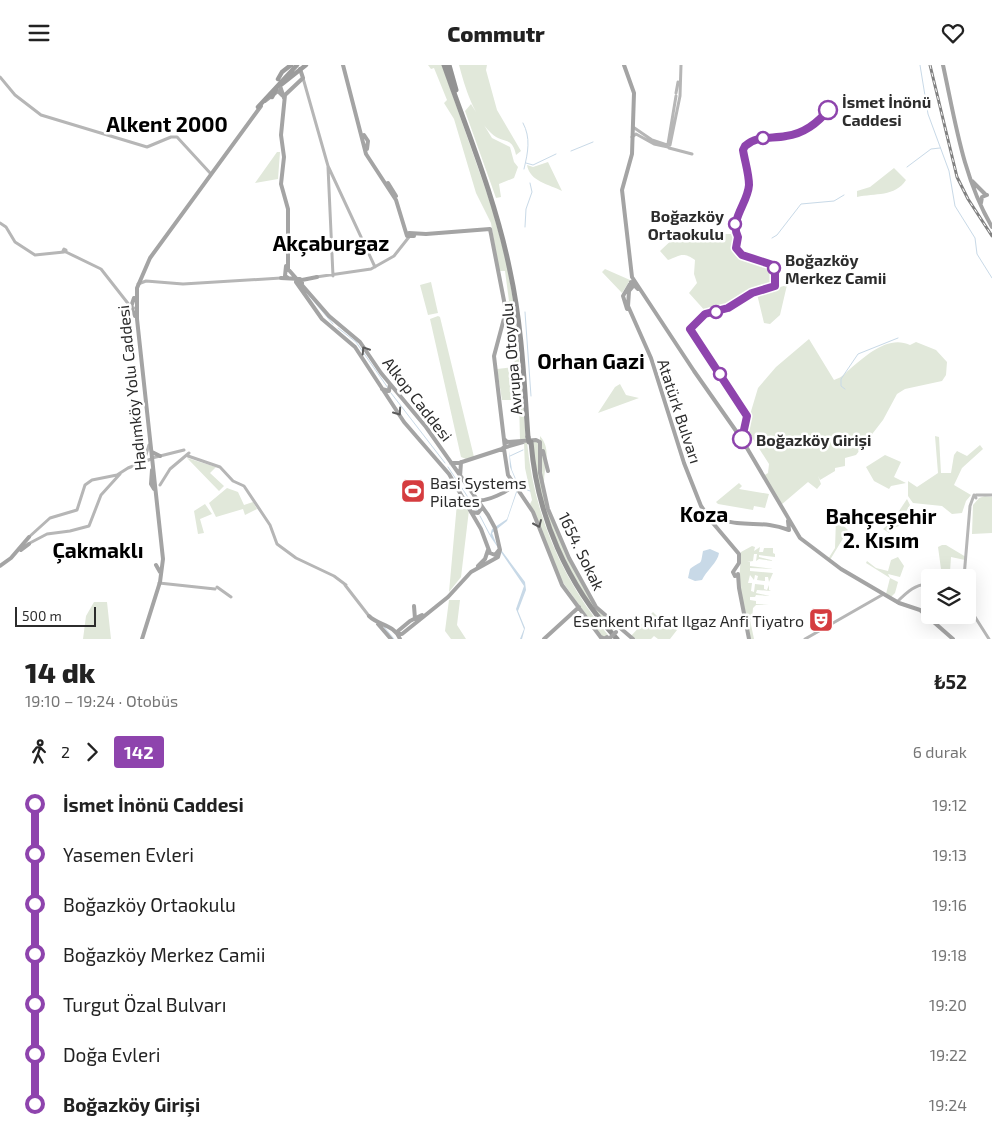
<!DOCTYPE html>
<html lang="tr">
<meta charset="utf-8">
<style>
:root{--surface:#fff;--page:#f2f2f2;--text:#222;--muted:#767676}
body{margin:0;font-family:"Exo 2",sans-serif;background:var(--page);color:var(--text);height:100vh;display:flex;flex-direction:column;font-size:19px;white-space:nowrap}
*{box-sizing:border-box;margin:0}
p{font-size:16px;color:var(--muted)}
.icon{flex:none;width:28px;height:28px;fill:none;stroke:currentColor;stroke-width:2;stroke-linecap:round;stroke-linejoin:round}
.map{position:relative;height:574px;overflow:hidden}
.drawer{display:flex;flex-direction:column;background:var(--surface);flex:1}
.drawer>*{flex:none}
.badge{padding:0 10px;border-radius:4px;font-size:18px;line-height:32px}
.buttons{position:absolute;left:921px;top:504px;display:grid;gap:10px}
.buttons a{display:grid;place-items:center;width:55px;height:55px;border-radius:5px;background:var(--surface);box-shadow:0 5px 20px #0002;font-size:25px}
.scale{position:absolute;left:15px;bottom:12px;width:81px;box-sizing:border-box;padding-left:5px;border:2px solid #2c2c2c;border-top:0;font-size:14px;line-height:18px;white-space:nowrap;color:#2c2c2c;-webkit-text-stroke:4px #fff;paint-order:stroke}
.map>.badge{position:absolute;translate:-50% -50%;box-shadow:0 0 0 2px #fff}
.legs{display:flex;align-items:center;gap:8px;height:55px;padding:0 25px;font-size:16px}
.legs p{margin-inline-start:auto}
.summary{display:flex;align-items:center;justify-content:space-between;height:85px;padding:0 25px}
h1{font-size:28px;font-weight:800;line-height:38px}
ul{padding:0 25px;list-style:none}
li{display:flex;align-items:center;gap:18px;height:50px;font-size:19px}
li i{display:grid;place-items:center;width:8px;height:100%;margin:0 6px;background:currentColor}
li i::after{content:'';width:12px;height:12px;margin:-6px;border:4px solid;border-radius:50%;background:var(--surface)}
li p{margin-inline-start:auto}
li:first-child i{background:linear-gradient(#0000 50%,currentColor 0)}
li:last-child i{background:linear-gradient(currentColor 50%,#0000 0)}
header{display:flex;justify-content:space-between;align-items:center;height:65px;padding:0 25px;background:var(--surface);font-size:22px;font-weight:800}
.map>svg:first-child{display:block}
.green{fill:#e1e8da}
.water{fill:#c8d9e7}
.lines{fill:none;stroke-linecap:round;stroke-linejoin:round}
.stream{stroke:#c8d9e7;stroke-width:1}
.secondary{stroke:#b6b6b6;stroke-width:3}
.primary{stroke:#a4a4a4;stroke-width:4}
.trunk{stroke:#9c9c9c;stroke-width:4.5}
.motorway{stroke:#939393;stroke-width:5}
.rail-casing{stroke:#818181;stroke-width:3}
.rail{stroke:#fff;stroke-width:1;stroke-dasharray:4;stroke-linecap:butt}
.primary-bridge{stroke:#a4a4a4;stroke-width:4}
.motorway-bridge{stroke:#939393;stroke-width:5}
.oneway{stroke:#5c5c5c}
.line-1-casing{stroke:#fff;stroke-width:11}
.line-1{stroke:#8e44ad;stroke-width:8}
.stop-1-dot{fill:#fff;stroke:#8e44ad;stroke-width:2.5}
.labels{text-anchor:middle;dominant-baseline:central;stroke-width:5;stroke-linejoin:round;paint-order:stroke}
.stop-label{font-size:16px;font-weight:bold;fill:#2c2c2c;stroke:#fff;text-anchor:start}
.street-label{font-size:16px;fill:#2c2c2c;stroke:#fff}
.poi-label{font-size:16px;fill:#2c2c2c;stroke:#fff;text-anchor:start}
.district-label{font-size:21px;font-weight:bold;fill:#000;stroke:#fff}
</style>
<header><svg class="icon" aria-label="menu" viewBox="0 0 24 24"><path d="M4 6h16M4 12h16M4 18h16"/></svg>Commutr<svg class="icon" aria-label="heart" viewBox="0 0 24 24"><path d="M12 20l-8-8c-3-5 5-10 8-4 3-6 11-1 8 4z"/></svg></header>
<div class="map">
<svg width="992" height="574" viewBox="0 0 992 574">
<rect width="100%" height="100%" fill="#fff"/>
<path class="green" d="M428,0h14l50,143 15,56 8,49 11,126 -6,1 -1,-40h-17l-5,-31 18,-2 -4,-56h-3l-2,-9 3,-1 -4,-30h-6l-8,-48 -15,-30 -22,-74 -10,-16 3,-3 -13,-32 -3,1z
M459,0h28l-1,5 11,40 24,41 -5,4c-4,-20 -15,-11 -25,-22 -17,-17 -26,-45 -32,-68z
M471,39l21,34 18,9 4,15 4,5 -4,11 -15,6 2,13 -5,1 -31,-87z
M277,87h3l-2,27 -23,4z
M548,97l14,29c-13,-7 -32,-9 -35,-26l6,2z
M894,103l12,12c-11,17 -31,13 -49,17v-6l13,-4z
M678,169l26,4 7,-4h25l-1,11 3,8 34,13 1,20 -19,5 -26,17 -21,5 -18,-20 8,-10 -3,-9 1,-14c-12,-9 -16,-4 -27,0l-8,-9z
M605,204l25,11 -8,13 -20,-21z
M431,217l7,31 -10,2 -8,-30z
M787,220l-7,30 -10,9 -6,-1 -7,-29z
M438,251l2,1 34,140 -8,2 -5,-2 -31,-138z
M809,274l25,41c9,-3 10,-6 16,-11 17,-14 38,-34 60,-24l6,-3 20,8 11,12 -1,13 -4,6 -37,8 -8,5 -14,26 -27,35 -11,3v8l-10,2v3l-15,9 -2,-4 3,8 -4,5 -9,-7 -27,23 -18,-29 5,-3 1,-9 -23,-36 12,-40 18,-21z
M620,319l6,11 13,3 -41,15 17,-26z
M540,371c13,15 3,32 4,49l-3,-13 1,-25 -3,25 10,41 19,45 27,49 22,18 -4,6c-47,-52 -74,-120 -81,-190l8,2z
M935,371l4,1 2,36h10l3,-18 3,-4 10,5 13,-11 3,4 -21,19 -8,17 17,10 -5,6 -4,12 -10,1 -10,-8 -29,-3 -5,-7v-15l9,6 21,-14z
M527,377c7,73 35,137 81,193l-2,3 -4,-1 -40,-56 -32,-77 2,-4 -7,-32 -1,-25z
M885,390l16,7 -7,15 12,6 -15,3 -2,3 -15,-8 -8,-14z
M187,393l29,9 -6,6 14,13 -5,5z
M739,418l3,3 -3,3 30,5 -4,14 -11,-2 -1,4 -35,-6 -2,-2z
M227,423l11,4 6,13 9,-3 4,7 -12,6 -2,-6 -27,8 -7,-14z
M458,427l11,18 -8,67 -12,15z
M985,431l7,1v36l-20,1 1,-29 6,-7z
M907,434l3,6 -9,15 2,5 -11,3 -3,5 -6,-4 10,-9z
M205,439l7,10 -12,5 4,14 -6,1 -4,-23z
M836,454l12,11 -18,30 -2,-1 7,-11z
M942,480h4l20,12 -1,3 -14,-3 -1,15 -3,2 -6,-2v-3l-3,-22z
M752,481l3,1 -1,4 6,-4 -1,5h4l1,-4h9v5l2,1v3l-16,-2v2l16,4 -16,-2 -3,2 1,-7h-3l-1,7 -6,1h3v4l24,3 -24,-1v3l23,2 -4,9 -1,-5h-3v4l-8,-1 1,-4 -3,-1 -1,5 -4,-5 -2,8h4l-1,8 3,1 1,-8 9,1v4l3,1 2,-5v5l2,1 -14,-1 -1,3 14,3 -14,-1 -1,2h-5v3l6,1v3l13,1h-13l-3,3 -1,11 -2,1 4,19h-4l-11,-53 2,-34z
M898,492l6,9 -4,11 -12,-3 2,4 8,4 -3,11 -4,4 -5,-3 4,-16 -24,-15 1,-2 9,7 12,3 3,-11z
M449,535h11l-3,25 9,14h-15l-6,-8z
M94,537h13l4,37h-28l3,-23z
M653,547l6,6 2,-2 16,14 -7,9h-12l-4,-3 -3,3h-16l-4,-3z"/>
<path class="water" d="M509,386l3,19 7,16 -12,35 -15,12 4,10 29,39 1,8 -8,21 7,17 -3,11h-2l4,-10 -8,-20 8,-23 -34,-50 2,-7 15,-10 11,-33 -8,-19z
M710,484l9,4c-1,9 -13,18 -17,27l-7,1 -7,-3 2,-9c13,-10 10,-2 13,-18z"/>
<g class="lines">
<path class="stream" d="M920,0l8,49 21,57 6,35 20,32 2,16 15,24
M523,58c8,15 5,29 1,46
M571,86l22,-9
M526,98l7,2 23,-11
M907,102l24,-18 9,-1
M525,162l1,-18 6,-17 -2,-9
M772,173l5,-3 24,-31 33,-3 10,-6
M306,227l27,32
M525,247l6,84
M338,263l18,14 32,46
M845,324l-4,-3v-7l17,-25 40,-16
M391,328l54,70
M510,391l13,-6
M448,402l29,44
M518,421l12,5
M480,451l10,19
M384,562l10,12"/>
<path class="secondary" d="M0,12l15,18 26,20 106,32 24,-10h6l34,37
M303,13l25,88 47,101
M676,28l2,-11
M633,62l19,13 15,5
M632,72l4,-3 18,10 14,3
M668,79l8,-48
M670,80l10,-49 1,-31
M669,83l23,6
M328,102l5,109
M0,158l6,4 9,15 20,13 29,-3
M64,184l2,1v2l-3,-1z
M66,187l35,17 29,37 4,2
M316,212l55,-8 23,-13 15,-19
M138,219l8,-3 37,3 98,-6
M188,391l32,11 13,14 11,5 26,39 7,19 19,14 38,18 12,9
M152,393l32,-8
M144,396l5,-16
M160,420l10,-16 19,-16
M976,430h16
M29,472l21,-19 27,-8 8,-25 7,-5 25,-5 11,-7 23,-9
M28,479l19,-10 23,-3 19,-5 12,-31 19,-21
M964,512l6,-71 4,-11 2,3
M159,518l56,6
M345,520l24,31
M217,522l14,10
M968,527l5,2
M897,537c9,-9 20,-20 33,-17
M968,541l21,33
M805,574l77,-44"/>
<path class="primary" d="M343,0l23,89 30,46 11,36h7
M624,0l10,28 -2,61 -10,36 10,87 62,94 47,67 59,100 41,31 58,34 21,7 33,29
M943,0c12,55 20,113 49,162
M300,4l3,9 -18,17 -4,40 3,22 -3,27 7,25v60l41,47 31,26 21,31 45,54 62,88 7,13 5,22 -2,7 -27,15 -23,25 -46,37h-4
M280,21l4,12
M265,36l13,-10 4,4
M364,70l4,6 -1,8
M972,116l13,13
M388,118l8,13
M981,138l1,-6 5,-2
M409,168l17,1 64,-5 16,82 -12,45 11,92 -46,15h-8
M286,201l-1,10 3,2
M281,213l19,1
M296,217l26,37 33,28 49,75 45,52 32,55 9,24 5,2 4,-5
M631,217l7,7
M302,219v-4l15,-3
M634,220l-5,6 -1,15 23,52 33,105 17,43 7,10 4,1
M134,233l-3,9 4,9
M627,244l-4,-13 7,-12
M382,324l7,2 1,-7
M504,374l3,3 29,-2 4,2v31l8,36 21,49 27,49 37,32
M739,375l5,-10
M503,383l20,-6
M504,384l4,26 25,37 29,73 40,54
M543,386l5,20
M152,387l8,4
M152,405l-1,14 3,5
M460,412l1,-15
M477,435c8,2 33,-8 36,-16
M471,447l7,1 3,-4 -1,-4
M713,452l-3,2 3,3c7,-3 15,0 24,1 20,2 30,-1 52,7
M788,456l1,9
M712,457l27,32v9l-6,9 2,4
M21,485l8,-6
M156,500l4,7
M0,501l11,-8 18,-21
M478,501l7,-7 3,-9
M738,509l1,14 10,51
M414,541l1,13
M369,551c10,10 25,8 31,23
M378,559l13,15
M398,569v-3l12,-10 12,-6
M601,572l4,2 2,-2
M142,574l18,-57 3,-23 -26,-240v-31l13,-30 111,-152
M544,574l35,-32"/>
<path class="trunk" d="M278,14l4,-7 9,-7
M282,19l24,-19
M272,32l5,-10
M258,42l39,-42"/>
<path class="motorway" d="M444,0c24,68 52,136 66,206 12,55 14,110 18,166
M449,0l7,25
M531,377c6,74 36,143 86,197"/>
<defs>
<path id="rail" d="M930,0l27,112 11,22 24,37"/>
</defs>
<use href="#rail" class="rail-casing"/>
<use href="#rail" class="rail"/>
<path class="primary-bridge" d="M609,574l7,-7"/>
<path class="motorway-bridge" d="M528,372l1,5"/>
</g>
<defs><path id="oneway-chevron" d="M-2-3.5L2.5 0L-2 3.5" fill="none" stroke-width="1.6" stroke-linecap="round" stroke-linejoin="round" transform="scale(1.25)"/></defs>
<g class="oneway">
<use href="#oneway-chevron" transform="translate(365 285) rotate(-123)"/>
<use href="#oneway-chevron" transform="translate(398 347) rotate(55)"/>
<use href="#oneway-chevron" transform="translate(538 459) rotate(66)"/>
</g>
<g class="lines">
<defs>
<path id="line-1" d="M742,374l5,-23 -57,-87 15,-15 23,-6 24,-15 23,-7v-15l-2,-6 -31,-10 -6,-7 2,-11c-9,-17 10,-34 11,-52 0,-11 -4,-23 -6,-35l2,-4c12,-11 27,-7 41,-10 17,-2 32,-13 42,-26"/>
</defs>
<use href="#line-1" class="line-1-casing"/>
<use href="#line-1" class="line-1"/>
</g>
<defs>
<symbol id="stadium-square" viewBox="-11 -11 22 22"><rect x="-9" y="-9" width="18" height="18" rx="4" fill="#d53c3f" stroke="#fff"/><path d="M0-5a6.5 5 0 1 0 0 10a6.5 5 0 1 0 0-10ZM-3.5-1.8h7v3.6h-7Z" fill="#fff"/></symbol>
<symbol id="theatre-square" viewBox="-11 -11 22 22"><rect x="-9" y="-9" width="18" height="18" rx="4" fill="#d53c3f" stroke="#fff"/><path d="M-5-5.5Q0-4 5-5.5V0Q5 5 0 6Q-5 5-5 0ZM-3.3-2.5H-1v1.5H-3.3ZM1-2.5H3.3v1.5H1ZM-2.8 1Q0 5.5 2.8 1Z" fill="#fff"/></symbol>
</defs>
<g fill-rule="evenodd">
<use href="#stadium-square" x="399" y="412" width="28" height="28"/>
<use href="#theatre-square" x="807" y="541" width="28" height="28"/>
</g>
<g class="stop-1-dot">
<circle cx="828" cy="45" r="9"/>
<circle cx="763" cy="73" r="6"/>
<circle cx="735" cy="159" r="6"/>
<circle cx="774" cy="203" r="6"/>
<circle cx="716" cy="247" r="6"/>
<circle cx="720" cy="309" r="6"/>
<circle cx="742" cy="374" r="9"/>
</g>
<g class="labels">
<g class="stop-label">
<text x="842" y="36">İsmet İnönü<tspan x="842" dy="18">Caddesi</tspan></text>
<text x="724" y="150" text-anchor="end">Boğazköy<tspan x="724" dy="18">Ortaokulu</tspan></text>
<text x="785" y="194">Boğazköy<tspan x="785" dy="18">Merkez Camii</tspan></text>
<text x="756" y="374">Boğazköy Girişi</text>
</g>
<g class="street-label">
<text transform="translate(511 294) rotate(-95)">Avrupa Otoyolu</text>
<text transform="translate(131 323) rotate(-96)">Hadımköy Yolu Caddesi</text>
<text transform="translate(418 334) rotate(52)">Alkop Caddesi</text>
<text transform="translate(680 346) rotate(72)">Atatürk Bulvarı</text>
<text transform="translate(582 486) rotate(64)">1654. Sokak</text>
</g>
<g class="poi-label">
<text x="430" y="417">Basi Systems<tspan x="430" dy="18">Pilates</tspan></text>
<text x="804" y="555" text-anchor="end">Esenkent Rıfat Ilgaz Anfi Tiyatro</text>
</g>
<g class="district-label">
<text x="167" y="58">Alkent 2000</text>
<text x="331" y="177">Akçaburgaz</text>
<text x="591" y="295">Orhan Gazi</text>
<text x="704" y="448">Koza</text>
<text x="881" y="450">Bahçeşehir<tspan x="881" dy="24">2. Kısım</tspan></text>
<text x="98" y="484">Çakmaklı</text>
</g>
</g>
</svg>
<div class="buttons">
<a><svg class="icon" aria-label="layers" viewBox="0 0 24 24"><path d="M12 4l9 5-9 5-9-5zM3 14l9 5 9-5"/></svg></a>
</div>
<div class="scale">500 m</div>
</div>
<section class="drawer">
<div class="summary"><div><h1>14 dk</h1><p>19:10 – 19:24 · Otobüs</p></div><b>₺52</b></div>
<div class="legs"><svg class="icon" aria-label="walk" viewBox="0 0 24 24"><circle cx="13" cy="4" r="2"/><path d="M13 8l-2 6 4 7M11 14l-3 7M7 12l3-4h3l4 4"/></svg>2<svg class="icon" aria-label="forward" viewBox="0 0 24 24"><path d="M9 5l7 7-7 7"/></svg><b class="badge" style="background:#8e44ad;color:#fff">142</b><p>6 durak</p></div>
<ul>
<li><i style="color:#8e44ad"></i><b>İsmet İnönü Caddesi</b><p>19:12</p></li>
<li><i style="color:#8e44ad"></i><span>Yasemen Evleri</span><p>19:13</p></li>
<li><i style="color:#8e44ad"></i><span>Boğazköy Ortaokulu</span><p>19:16</p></li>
<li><i style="color:#8e44ad"></i><span>Boğazköy Merkez Camii</span><p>19:18</p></li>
<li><i style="color:#8e44ad"></i><span>Turgut Özal Bulvarı</span><p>19:20</p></li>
<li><i style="color:#8e44ad"></i><span>Doğa Evleri</span><p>19:22</p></li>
<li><i style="color:#8e44ad"></i><b>Boğazköy Girişi</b><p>19:24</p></li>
</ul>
</section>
